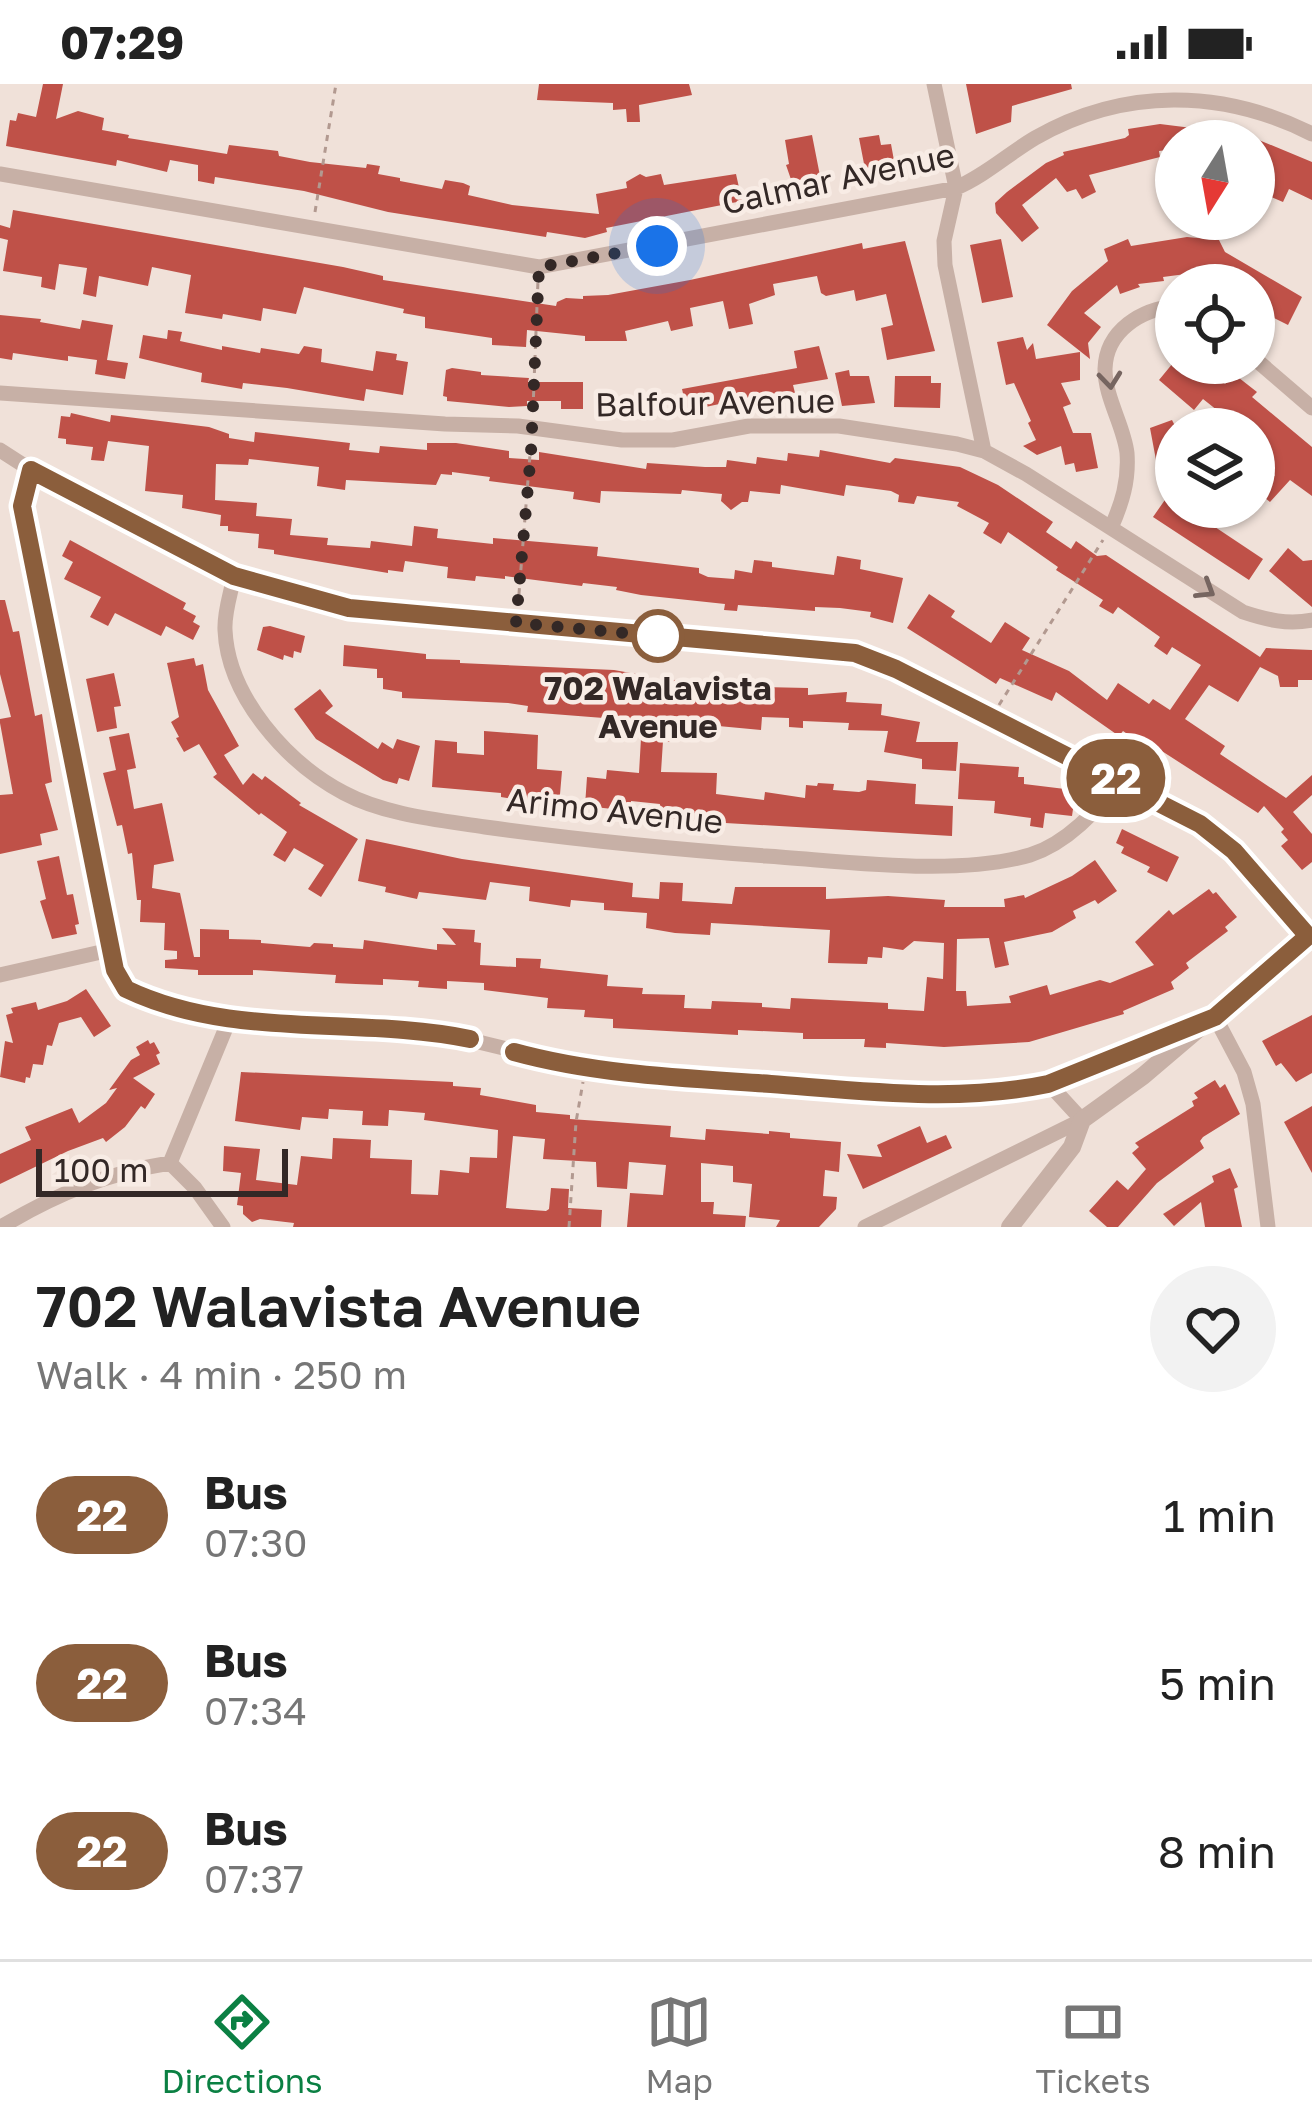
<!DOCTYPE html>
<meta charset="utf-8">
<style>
:root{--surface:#fff;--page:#f2f2f2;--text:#222;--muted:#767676;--line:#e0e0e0;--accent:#0b8043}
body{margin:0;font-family:"Golos Text",sans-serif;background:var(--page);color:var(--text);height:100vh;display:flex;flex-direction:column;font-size:45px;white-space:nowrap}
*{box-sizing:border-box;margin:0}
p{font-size:39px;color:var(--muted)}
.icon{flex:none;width:66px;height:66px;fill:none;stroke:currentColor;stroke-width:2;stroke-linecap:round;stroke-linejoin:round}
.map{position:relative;height:1143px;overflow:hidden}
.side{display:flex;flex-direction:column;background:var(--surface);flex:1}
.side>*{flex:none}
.badge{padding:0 24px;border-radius:39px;font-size:42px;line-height:78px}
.needle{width:78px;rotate:191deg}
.tools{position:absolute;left:1155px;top:36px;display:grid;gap:24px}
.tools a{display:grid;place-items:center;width:120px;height:120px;border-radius:50%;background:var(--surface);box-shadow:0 3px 9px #0004;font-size:60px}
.scale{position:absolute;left:36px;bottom:30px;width:252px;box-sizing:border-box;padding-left:12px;border:6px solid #332826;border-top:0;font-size:33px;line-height:42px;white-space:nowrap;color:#332826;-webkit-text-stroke:9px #f8ece5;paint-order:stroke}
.you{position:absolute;width:60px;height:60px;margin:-30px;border:9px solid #fff;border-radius:50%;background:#1a73e8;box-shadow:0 0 0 18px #1a73e833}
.map>.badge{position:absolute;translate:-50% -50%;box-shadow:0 0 0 6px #fff}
.round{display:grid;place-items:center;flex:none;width:126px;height:126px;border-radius:63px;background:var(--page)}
.summary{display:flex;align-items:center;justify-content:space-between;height:204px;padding:0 36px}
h1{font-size:57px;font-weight:600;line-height:90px}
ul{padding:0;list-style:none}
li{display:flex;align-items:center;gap:36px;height:168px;padding:0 36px}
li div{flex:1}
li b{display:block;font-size:45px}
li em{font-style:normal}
li .badge{min-width:132px;font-weight:700;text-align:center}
.status{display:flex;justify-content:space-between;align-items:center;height:84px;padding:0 60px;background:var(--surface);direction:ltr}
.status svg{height:33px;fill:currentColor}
.menu{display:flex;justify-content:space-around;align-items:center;height:168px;border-top:3px solid var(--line);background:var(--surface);font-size:33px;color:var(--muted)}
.menu a{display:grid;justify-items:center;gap:6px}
.menu .active{color:var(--accent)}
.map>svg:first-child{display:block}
.building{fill:#bf5148}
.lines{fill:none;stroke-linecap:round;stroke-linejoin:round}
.path{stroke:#b29990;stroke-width:3;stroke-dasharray:6 6;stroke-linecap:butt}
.minor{stroke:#c7b0a6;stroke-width:15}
.tertiary{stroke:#c7b0a6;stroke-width:18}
.oneway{stroke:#766560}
.line-casing{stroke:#fff;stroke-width:27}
.line{stroke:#8b5e3c;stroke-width:18}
.walk{stroke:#332826;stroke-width:12;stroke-dasharray:0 21.6}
.stop-dot{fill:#fff;stroke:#8b5e3c;stroke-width:6}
.labels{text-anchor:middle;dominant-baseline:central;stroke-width:9;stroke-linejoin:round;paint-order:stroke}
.street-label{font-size:33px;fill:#332826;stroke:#f8ece5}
.stop-label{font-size:33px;font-weight:bold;fill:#332826;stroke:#f8ece5}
</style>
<div class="status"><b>07:29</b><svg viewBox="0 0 49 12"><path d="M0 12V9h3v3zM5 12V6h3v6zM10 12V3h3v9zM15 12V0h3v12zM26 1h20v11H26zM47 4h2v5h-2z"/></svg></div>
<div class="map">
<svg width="1312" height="1143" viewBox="0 0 1312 1143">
<rect width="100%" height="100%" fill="#f0e1d9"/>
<path class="building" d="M43,0h20l-7,35 22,-8 26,7 -2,12 27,5 -1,3 99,16 2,-9 49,6 1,5 31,6 56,6 1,-4 13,2 -2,8 22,4v3l42,8 3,-9 18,3 7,3 -2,9 44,10 87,9 -3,-20 31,-6 -1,-6 14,-8 6,3 15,-3 3,11 72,-11 6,27 -136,27 1,4 -22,6 -38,-6 -1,5 -158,-25 -84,-21 -89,-14 -1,7 -16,-3v-16l-28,-5 -3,12 -50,-12 -1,6 -110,-20 4,-26 6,1 2,-8 18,4z
M539,0h150l3,11 -53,10 1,17h-13l-1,-13 -13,1v-7l-76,-3z
M966,0h105l1,5 -60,17 -1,16 -35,12z
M1160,40l32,4v13h-16v8l-17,2 1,6 -71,18 7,17 -14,7 -6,-10 -9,3 -11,-14 -34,27 17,23 -17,14 -26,-29 -1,-10 12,-11 39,-29 18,-8 -1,-3 62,-14 4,-3 -1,-6z
M812,51l10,51 -27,5 -9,-26 3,-1 -4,-24z
M879,51l2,10 10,-1 4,22 -29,8 -7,-36z
M1254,54l58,24v38l-23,-11 -6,13 -19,-8 7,-16 -17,-6z
M13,126l330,57 40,9v4l173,26 1,-4 9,-4 17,1v-3l25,-1 82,-15 172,-37 1,6 42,-8 30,110 -48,9 -6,-32 12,-3 -7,-31 -30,7 -2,-11 -28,6 -5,-3 -4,-17 -44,8 2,11 -26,9 4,20 -24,5 -6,-28 -33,7 3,18 -22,5 -3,-10 -43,10 2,10h-42v-5l-58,-6 -1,17 -34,-2v-7l-67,-10v-11l-22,-4 1,-4 -100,-22 -8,27 -33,-6 -2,13 -38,-7 -1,5 -24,-4 -13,-2 6,-38 -39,-8 -4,19 -49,-10 -3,21 -13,-3 4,-26 -28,-4 -4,26 -14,-3 1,-10 -39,-6 5,-31 -8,-2v-13l10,3z
M1187,153l32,3 6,12 77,45 -14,28 -34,-17v-23l-54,-2 1,-11 -38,5 1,4 -26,3 2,3 -20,7 -3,-9 -33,28 17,14 -13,16 2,16 -43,-34 25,-34 36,-30 -4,-12 24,-10 3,7z
M1001,155l12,58 -31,6 -12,-58z
M0,231l41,4 -1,3 40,7 2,-9 31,5 -6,35 21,3 -3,16 -30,-5 2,-14 -29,-4v5l-55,-8 -1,7 -12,-2z
M168,246l14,2 -2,9 42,9v-4l38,7 1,-5 38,6 5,-8 18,3 -1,13 52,9 3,-20 21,3 -1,6 12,2 -5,33 -37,-6 -2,12 -77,-13 -44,-5 -1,6 -41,-7 1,-9 -63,-15 4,-23 24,4z
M1023,253l4,13 6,-7 3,16 44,-7v28l-19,3 10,21 -8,3 10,26h18l7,35 -22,4 -2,-9 -9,2 -4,-19 -24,9 -14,-9 13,-6 -8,-17 3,-2 -17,-38 -8,2 -9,-43z
M819,262l9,33 -35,6 2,8 -37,8v3l-33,7 -1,-8 -37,8 -5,-22 115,-21 -3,-17z
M1173,279h33l19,21 9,-10 23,18 -5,5 60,50v49l-22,-16 -20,22 -11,-9 16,-18 -21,-17v-29l-18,-13 -4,6 -29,-23 -9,11 -35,-30z
M452,284l29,4v3l48,3 -1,4h55v27h-22v-8h-34v5l-18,1 -62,-6v-4l-4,-1 3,-26z
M849,286l1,6h19l6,27 -33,3 -7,-33z
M895,292h36v7h10l-1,25 -46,-1z
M71,329l39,9 1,-7 98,12 20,7v4l25,4 1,-10 95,11 -1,7 30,3 1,-7 47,4v-7h29l53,8v7l30,2v-8l107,17 1,-6 58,4h21l1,-7 29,4 1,-7 30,4 1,-8 31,4 1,-7 70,13 5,-5 65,9 38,18 55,37 -7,10 25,17 5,-8 21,15 9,-1 154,102 6,-9 46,2v30h-14v7h-18l-2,-11 -18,-9 -22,35 -29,-17 -24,34 40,27 -5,8 66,44 26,-23v20l-19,17 19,22v28l-10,8 -21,-24 7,-6 -7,-8 3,-3 -20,-23 -6,7 -104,-67 -2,5 -29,-20 -4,5 -63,-44 -4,9 -52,-23 -4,6 -89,-56 22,-34 26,17 -4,6 40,26 14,-21 25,16 -8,12 47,21 38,29 11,-17 31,21 4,-5 17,11 31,-45 -29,-18 -5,8 -13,-9 6,-9 -42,-30 -5,7 -14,-8 4,-6 -47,-30 2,-3 -50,-35 -7,12 -18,-11 6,-10 -32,-17 2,-4 -42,-6 -3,8 -16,-2 1,-7 -8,-4 -45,-6 -2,11 -63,-11 -1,9 -30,-3 -2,11h-6l-11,8 -10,-9 1,-7 -40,-4 -1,4 -80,-3 -1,12 -27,-4 1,-7 -85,-11 1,-4 -38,-5v3l-11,-1 -5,11 -90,-5 -1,10 -28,-4 2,-19 -70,-8 -1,6 -32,-1 -1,36 42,3 -1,13 36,3 -2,16 38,3 -1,7 43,3 1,-7 41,5 2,-20 24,3 -1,9 56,6v-6l105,9 -1,9 102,12v5l9,4 26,2 1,-9 17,3 2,-13 18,2v5l62,8 3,-19 24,4 -1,9 43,9 -10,45 -23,-6 1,-5 -31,-4 -25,-1v4l-77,-6 -1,6 -13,-1 1,-6 -84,-9 -25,-5 1,-3 -34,-4 -1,3 -77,-10v3l-29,-3 -1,5 -28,-3 1,-11 -43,-6 -2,11 -15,-2v3l-114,-19v-4l-16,-2 1,-14 -31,-3v-5h-8l1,-11 -39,-7 1,-13 -38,-4 4,-45 -41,-5 -4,20 -13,-1 2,-13 -27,-3v-5l-8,-1 3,-22 9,1z
M1172,336l4,8v33l-20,-1 -6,-32z
M1176,400v23h41l8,5 -10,15 48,32 -14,21 -96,-63z
M70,456l116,63 -3,6 13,7 -3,6 7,4 -7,14 -27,-14 -5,10 -46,-23 -7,13 -18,-9 11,-20 -37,-18 9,-17 -11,-6z
M1288,464l15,13 9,-1v47l-43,-36z
M0,516h5l8,32 6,-1 16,85 7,-2 10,68 -7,2 13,46 -18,4 2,11 -42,9v-59l13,-1 -13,-71v-4l11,-2 -11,-43z
M270,542l35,10 -4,17 -7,-2 -1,7 -9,-3 -1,5 -26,-10 6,-23z
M344,561l82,9v5l34,1v3l154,7 28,5v4l69,2v5l97,2v7l39,-3 -1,10 36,2 -1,11 39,7 -4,20h42l-2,29 -34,-2v-10l-38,-7 4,-21 -40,-1 1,-7 -46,-2v7l-14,-1v-9l-27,-1 -1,13 -64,-6 1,-7 -26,-1 -2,26 -7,-1 -2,31 56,1 -1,21 48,6 1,-8 40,6 1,-13 11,1 1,-3 16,1 -1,6 26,2 7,-2 1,-10 49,4 -1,20 38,2 -1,30 -261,-15 -32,-4 1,-13 -29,-3v10l-46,-5 2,-29 19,2 1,-9 32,3 3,-52 -115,-9 1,-6 -20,-3 -106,-5v-6l-19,-3v-11h-6v-9l-34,-3z
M194,574l2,8 7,-2 5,26 31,56 -15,9 19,30 10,-12 9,7 3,-4 36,27 -2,2 59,34 -37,58 -13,-8 16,-24 -30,-17 -9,14 -12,-7 14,-23 -26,-19 -2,2 -46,-38 4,-3 -18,-30 -15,8 -8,-14 3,-1 -8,-15 8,-5 -12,-54z
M114,589l7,33 -7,1 3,21 -20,4 -11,-53z
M320,605l13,17 -8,7 53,36 4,-7 11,7 4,-10 23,7 -11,35 -10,-3 -2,6 -14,-4 -67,-41 -22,-30z
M484,647l54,4 -1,34 25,2 -3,35 -58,-9v-4l-69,-6 3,-47 22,2v11l27,2z
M129,649l7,35 -9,2 7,39 28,-6 12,58 -20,4 -2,23 28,5 14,64h6v-28l29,1v9l32,1v3l49,4 4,-4 19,1v3l30,2 1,-9 73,10v-6l19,1 -14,-17 33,2 -1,12 7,1 -1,22 36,2v-9l25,1 -1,9 68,7 -1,11 36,2 -1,6 43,1 -1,13 27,1 1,-8 50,2v4l28,2 1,-11 97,5v6l36,2 3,-34 16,2 1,-36 -30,-2 -11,9 -20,-3 -1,11 -14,-1 -1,7 -39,-1 2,-33 -119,-7 -1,12 -35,-2 -29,-5 1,-15 -43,-3v-7l-33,-3 -1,7 -41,-6 1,-14 -40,-5 -4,18 -67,-8 -2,7 -32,-7 1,-5 -28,-6 8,-42 96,20 171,24 -1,14 27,2 1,-17 23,1 -1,18 50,3 3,-17h91v12l62,-3 57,4 -1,7h61l-1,-8 20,-4 1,3 47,-22 23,-16 22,31 -19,13 -3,-4 -22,11 3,7 -24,14 -48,10 5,23 -14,3 -6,-30 -32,1 -1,52h10l1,15 44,-3 -2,-7 38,-11 3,10 50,-15 10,3 44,-18 -19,-23 34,-32 4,5 36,-26 4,5 3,-2 21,25 -12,10 3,4 -42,32 3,5 -18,14 3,7 -51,22 1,3 -95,28 -85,5 -58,-4v5l-22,-1 1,-8h-62v-6l-65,-3v5l-125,-7v-9l-29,-2 1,-7 -38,-2 1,-10 -64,-8v-7l-37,-2v8l-29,-2 1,-6 -36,-2v6l-27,-1 -21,-1 1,-8 -83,-5v5h-55v-5l-33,-2v-8l12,-1v-8l-13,-1 1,-27 -25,-1 1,-22h-4l-5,-47 -4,1 -6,-29 -5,1 -14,-53 13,-3 -7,-33z
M960,679l59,4 -1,10h6v7l41,5 -1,4 11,2 -3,21 -27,-3 -2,15 -13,-2 1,-8 -37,-5 1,-12 -37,-2z
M1122,745l57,28 -12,25 -20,-10 3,-5 -29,-14 3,-6 -8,-4z
M59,772l8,39 6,-1 6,30 -4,1 2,9 -25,5 -12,-38 6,-2 -9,-38z
M86,905l25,37 -17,11 -13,-20 -22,6 -7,23 -5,-1 -4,20 -10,-1 -3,14 -4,-1 -1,6 -25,-6 5,-36 8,2 -7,-28 7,-2 -2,-5 25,-6 2,8 29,-9z
M1312,931v58l-16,9 -15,-19 -5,3 -14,-25z
M148,956l2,4 4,-2 6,11 -4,2 4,9 -27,14 22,16 -10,15 -4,-3 -16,21 -19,15 -3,-4 -35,13 -68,33v-30l31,-14 -6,-13 47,-19 7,15 27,-20 11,-15 -8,2 22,-30 9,-5 -4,-8z
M241,988l212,10v4l28,2 -1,7 56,10v7l34,3v4l101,7 -1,11 35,3 1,-11 63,5v-3l21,2v5l51,4 -2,30 -14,-2 -2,26 14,1 -1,12 -17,18h-43l4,-7 -31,-3 3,-33 -19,-2v-16l-32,-3v39h13l-1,12 33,2 -1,11h-118l3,-34 33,2 3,-30 -37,-3 -2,27 -30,-2 -1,-25 -53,-3 2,-20 -32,-3 -7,72 40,3 3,-2 2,-21 18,1 -1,19 34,2 -1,17h-308l1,-4 -34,-4 -8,3 -9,-8v-8l-6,-1 4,-32 -18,-2 1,-25 36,3 -4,31 41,5 4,-29 31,3 1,-21 38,2 -1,18 42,2 -1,34 27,1 2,-25 29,3 1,-16 27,1 1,-28 -74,-10 1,-7 -36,-3 -1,16 -26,-1 1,-14 -34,-2 -1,10 -26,-2 -2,13 -65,-9z
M1215,996l5,8 5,-4 15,30 -37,23 -3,4 4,7 -47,35 -39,44h-11l-18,-16 28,-31 11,10 18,-21 -14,-16 7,-6 -4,-4 59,-37 -2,-5 6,-3 -4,-5z
M1312,1022v67l-28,-51z
M920,1042l7,17 19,-8 6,13 -89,41 -16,-35 35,3 -5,-12z
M1230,1084l8,19 -4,2 8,38h-37l-4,-25 -27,24 -11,-12 51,-32 -2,-6z"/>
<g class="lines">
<path class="path" d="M315,128l21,-128
M533,325l5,-129
M518,522l13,-164
M999,621l104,-165
M569,1143l7,-105 7,-40"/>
<path class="minor" d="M934,0l22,104 -12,53 1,24 39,186
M0,90l539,93 417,-79c30,-13 52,-34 79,-50 89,-51 188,-49 277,-4
M1254,274l58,50
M0,309l445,31 73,2 104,14h51l76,-14h90l118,18 27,7 42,23 217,138c24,8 45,13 69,8
M0,366l31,20 203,106 115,32 506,45 41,16 304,155 34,27 74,85
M31,386l-8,36 87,444 5,20 11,19 104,29 207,14 149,36 315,25 73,1 75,-10 166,-67 29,55 9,32 15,123
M1111,444c11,-25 18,-47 16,-75 -3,-27 -22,-55 -22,-84 1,-39 37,-60 71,-63
M234,492c-3,17 -10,36 -9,54 3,67 62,133 119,163 41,22 96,27 141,34 94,13 187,22 281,29 78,5 190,21 264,-1 35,-11 70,-45 88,-76
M0,891l110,-25
M170,1079l60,-145
M170,1079l25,25 28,39
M1,1143c55,-33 106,-54 169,-64
M865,1143l217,-107 -33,-36"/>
<path class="tertiary" d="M1010,1143l62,-80 10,-27 61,-44 169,-144"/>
</g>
<defs><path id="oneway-chevron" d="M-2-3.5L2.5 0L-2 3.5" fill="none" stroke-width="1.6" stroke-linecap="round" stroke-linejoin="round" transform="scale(3)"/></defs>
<g class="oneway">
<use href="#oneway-chevron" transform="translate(1110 296) rotate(84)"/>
<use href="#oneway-chevron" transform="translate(1206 506) rotate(32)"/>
</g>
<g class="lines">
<defs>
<path id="line" d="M470,955c-112,-23 -238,1 -344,-50l-11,-19 -93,-464 9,-36 203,106 115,32 506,45 41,16 304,155 34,27 74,85 -93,81 -167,67c-90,19 -185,7 -277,0 -86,-6 -173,-9 -257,-32"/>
</defs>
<use href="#line" class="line-casing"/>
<use href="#line" class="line"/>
<path class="walk" d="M657,162l-118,21 -8,185 -15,171 142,13"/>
</g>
<circle class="stop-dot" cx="658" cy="552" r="24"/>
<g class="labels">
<g class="street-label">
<text transform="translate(838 94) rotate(-12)">Calmar Avenue</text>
<text transform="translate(715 318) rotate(-1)">Balfour Avenue</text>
<text transform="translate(615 726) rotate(6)">Arimo Avenue</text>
</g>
<g class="stop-label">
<text x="658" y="603">702 Walavista<tspan x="658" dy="38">Avenue</tspan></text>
</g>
</g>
</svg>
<div class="tools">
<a><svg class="needle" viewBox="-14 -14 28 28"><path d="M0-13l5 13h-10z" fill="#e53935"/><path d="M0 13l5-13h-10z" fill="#767676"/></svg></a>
<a><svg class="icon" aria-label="locate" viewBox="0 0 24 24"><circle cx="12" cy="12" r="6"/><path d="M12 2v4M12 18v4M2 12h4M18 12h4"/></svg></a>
<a><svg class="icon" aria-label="layers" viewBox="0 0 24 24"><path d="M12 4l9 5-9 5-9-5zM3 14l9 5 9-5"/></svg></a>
</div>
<div class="scale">100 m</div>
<div class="you" style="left:657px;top:162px"></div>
<b class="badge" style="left:1116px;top:694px;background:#8b5e3c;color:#fff">22</b>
</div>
<section class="side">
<div class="summary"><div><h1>702 Walavista Avenue</h1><p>Walk · 4 min · 250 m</p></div><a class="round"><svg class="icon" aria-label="heart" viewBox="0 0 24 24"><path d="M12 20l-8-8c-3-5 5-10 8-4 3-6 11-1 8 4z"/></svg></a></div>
<ul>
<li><span class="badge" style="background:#8b5e3c;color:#fff">22</span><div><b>Bus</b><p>07:30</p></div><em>1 min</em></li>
<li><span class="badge" style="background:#8b5e3c;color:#fff">22</span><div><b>Bus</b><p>07:34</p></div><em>5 min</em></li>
<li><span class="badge" style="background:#8b5e3c;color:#fff">22</span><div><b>Bus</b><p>07:37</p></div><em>8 min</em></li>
</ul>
</section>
<nav class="menu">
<a class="active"><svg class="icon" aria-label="directions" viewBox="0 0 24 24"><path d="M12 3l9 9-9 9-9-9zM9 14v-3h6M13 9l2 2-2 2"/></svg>Directions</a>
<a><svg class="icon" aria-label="map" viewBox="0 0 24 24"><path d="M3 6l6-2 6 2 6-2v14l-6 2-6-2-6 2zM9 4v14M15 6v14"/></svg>Map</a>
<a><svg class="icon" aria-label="tickets" viewBox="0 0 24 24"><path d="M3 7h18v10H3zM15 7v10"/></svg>Tickets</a>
</nav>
